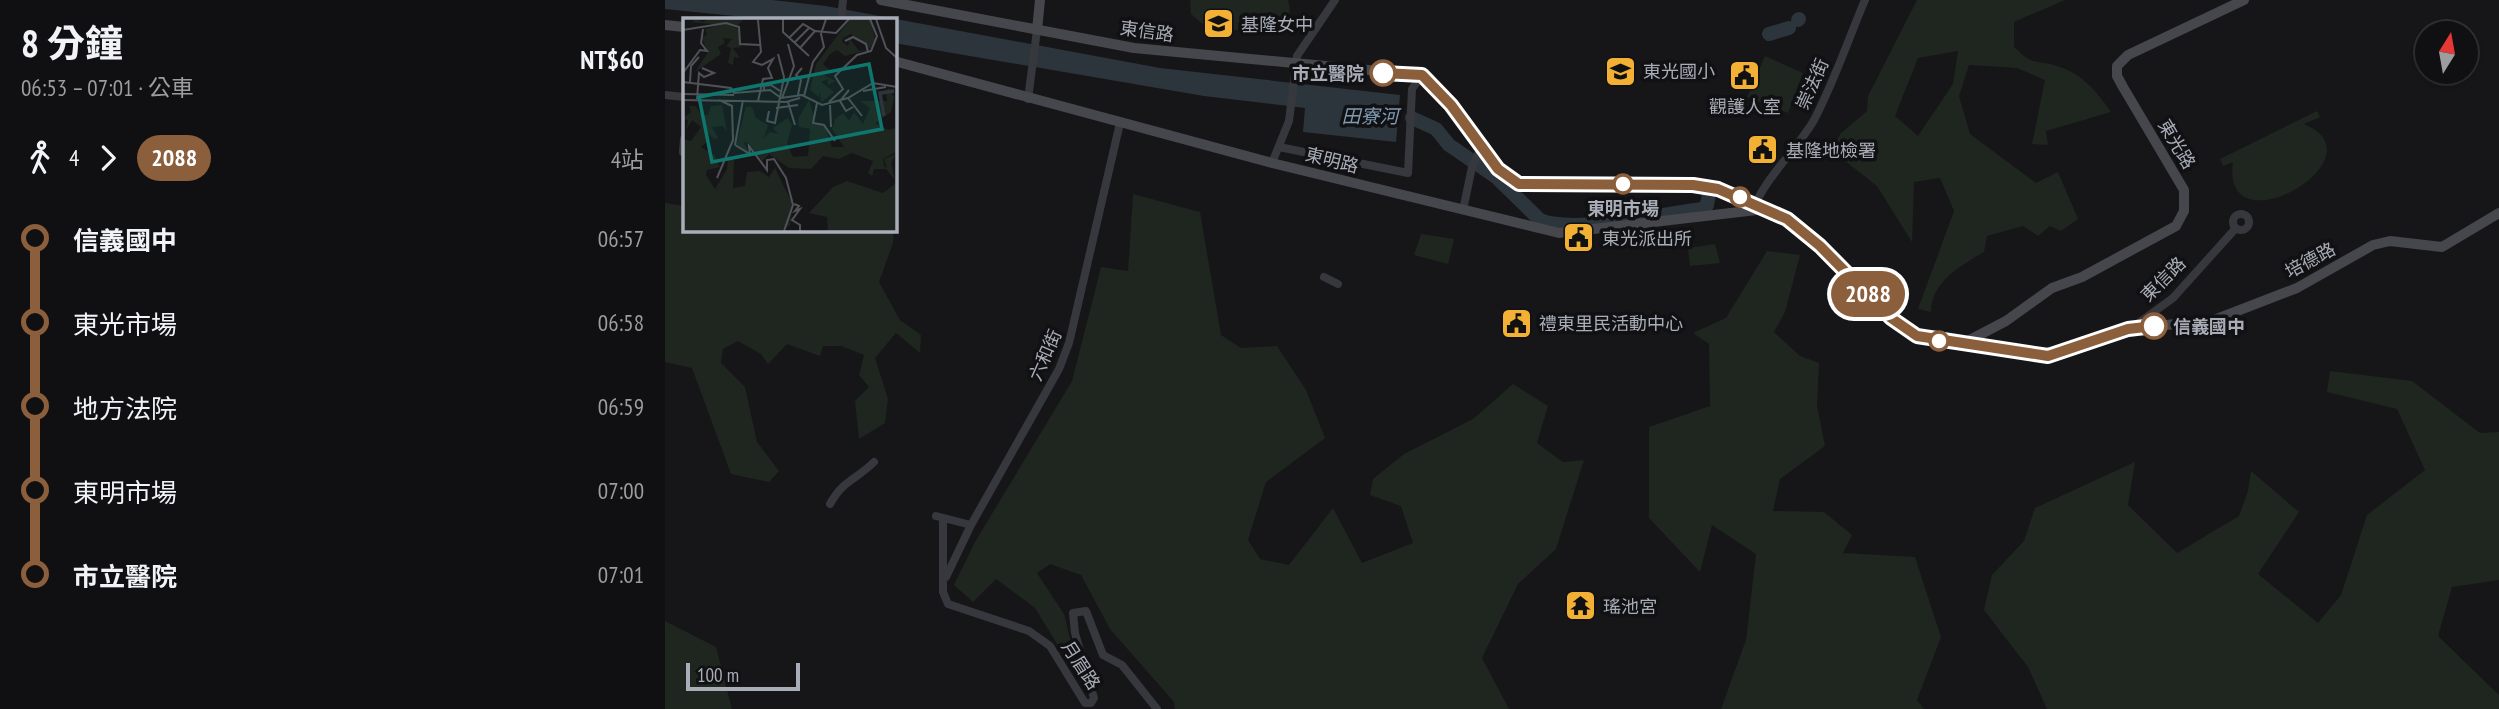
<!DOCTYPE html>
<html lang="zh-TW">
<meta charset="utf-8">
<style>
:root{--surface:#101012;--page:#1e1e20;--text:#f1f3f6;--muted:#9c9d9f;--line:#303032}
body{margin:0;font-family:"PT Sans Narrow","Noto Sans TC",sans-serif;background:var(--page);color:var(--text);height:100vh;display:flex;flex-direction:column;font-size:26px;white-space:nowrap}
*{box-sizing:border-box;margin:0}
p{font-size:23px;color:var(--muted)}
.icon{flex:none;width:38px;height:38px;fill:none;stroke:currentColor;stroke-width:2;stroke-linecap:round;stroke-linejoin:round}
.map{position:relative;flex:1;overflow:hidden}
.side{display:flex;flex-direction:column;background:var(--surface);width:665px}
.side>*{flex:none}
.badge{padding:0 14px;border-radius:23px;font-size:24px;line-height:46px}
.needle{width:46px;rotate:11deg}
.tools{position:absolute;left:1750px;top:21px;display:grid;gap:14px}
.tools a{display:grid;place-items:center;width:63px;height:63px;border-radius:50%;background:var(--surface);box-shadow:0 2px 5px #0004,0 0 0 2px var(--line);font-size:35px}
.scale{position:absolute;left:21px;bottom:18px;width:114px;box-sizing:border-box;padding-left:7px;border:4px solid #a8adb8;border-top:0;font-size:19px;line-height:24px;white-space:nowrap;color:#a8adb8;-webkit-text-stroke:5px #111113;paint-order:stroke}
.map>.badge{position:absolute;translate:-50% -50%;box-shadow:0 0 0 4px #fff}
.legs{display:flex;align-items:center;gap:10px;height:77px;padding:0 21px;font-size:23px}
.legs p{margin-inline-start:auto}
.summary{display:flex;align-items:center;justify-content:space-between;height:119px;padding:0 21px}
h1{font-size:38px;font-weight:700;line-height:52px}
ul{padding:0 21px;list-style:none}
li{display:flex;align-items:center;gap:24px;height:84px;font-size:26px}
li i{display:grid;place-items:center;width:10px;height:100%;margin:0 9px;background:currentColor}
li i::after{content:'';width:18px;height:18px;margin:-9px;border:5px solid;border-radius:50%;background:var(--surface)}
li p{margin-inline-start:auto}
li:first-child i{background:linear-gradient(#0000 50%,currentColor 0)}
li:last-child i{background:linear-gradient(currentColor 50%,#0000 0)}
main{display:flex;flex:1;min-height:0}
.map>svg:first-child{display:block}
.green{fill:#1e261f;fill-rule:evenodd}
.water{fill:#2c353c}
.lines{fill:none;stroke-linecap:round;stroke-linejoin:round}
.river{stroke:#2c353c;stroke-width:14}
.street{stroke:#37383d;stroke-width:8}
.secondary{stroke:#45474d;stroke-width:10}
.line-1-casing{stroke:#fff;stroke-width:16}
.line-1{stroke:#8b5e3c;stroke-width:10}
.stop-1-dot{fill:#fff;stroke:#8b5e3c;stroke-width:3.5}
.labels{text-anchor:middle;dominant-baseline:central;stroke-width:7;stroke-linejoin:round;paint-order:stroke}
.poi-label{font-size:18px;fill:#a8adb8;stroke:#111113;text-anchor:start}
.street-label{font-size:18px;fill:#a8adb8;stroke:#111113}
.stop-label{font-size:18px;font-weight:bold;fill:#a8adb8;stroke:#111113;text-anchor:end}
.water-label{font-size:19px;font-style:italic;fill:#7f9bb3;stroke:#111113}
.inset-river{fill:none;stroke:#2c353c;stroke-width:3.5}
.inset-road{fill:none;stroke:#505258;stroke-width:2}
.view{fill:#0f766e;fill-opacity:0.15;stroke:#0f766e;stroke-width:3.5}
.inset-edge{fill:none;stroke:#a8adb8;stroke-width:3.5}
</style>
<main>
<section class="side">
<div class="summary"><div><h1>8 分鐘</h1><p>06:53 – 07:01 · 公車</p></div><b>NT$60</b></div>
<div class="legs"><svg class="icon" aria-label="walk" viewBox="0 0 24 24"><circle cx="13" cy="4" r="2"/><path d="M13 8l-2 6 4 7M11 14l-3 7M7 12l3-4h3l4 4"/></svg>4<svg class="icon" aria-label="forward" viewBox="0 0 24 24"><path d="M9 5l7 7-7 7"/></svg><b class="badge" style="background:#8b5e3c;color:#fff">2088</b><p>4站</p></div>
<ul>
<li><i style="color:#8b5e3c"></i><b>信義國中</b><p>06:57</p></li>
<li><i style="color:#8b5e3c"></i><span>東光市場</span><p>06:58</p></li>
<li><i style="color:#8b5e3c"></i><span>地方法院</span><p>06:59</p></li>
<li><i style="color:#8b5e3c"></i><span>東明市場</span><p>07:00</p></li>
<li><i style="color:#8b5e3c"></i><b>市立醫院</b><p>07:01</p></li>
</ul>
</section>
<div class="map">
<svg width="1834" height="709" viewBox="0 0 1834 709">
<rect width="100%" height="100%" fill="#161618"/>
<path class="green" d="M525,0h98c4,13 1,28 -12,34l-70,-7 -15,-13z
M1252,0h148l-51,22v25c21,20 19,12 43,19 25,7 40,26 54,46l-65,19 2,14 -16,-1 13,-64 -28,-12 -48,-3 -10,31 11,38 66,49 22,-11 20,47 -17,12 -11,-5 -12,10 -15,-10 -36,10 -3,16c-24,14 -53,30 -53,60l-13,-3 36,-98 -14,-33 -26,4 -2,60 -35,-56 -46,-36 10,-17 26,-22 1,-15zM1293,51l-5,33 -35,52 -23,-20 23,-58z
M1100,56l38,17 -15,40 -41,-16z
M1652,111l3,6 -16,7c82,34 -84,129 -71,38l-10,4 -3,-7z
M468,194l67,18 21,123 20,13 36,-2 29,44 19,48 -59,44 -18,58 12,19 29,6 44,-57 29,55 51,-20 -12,-37 -31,-11 3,-16 31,-25 69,-35 40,-35 35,22 -11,37 26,19 21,-2 -28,89 -38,35 -36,74 27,51h-334l-1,-7 -64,-73 -29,-54 -31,-11 -13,9 27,41 14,57 -3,2 -40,-65 -39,-29 -23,23 -19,-17 21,-43 97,-161 29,-114 27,4z
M0,203l19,3v23h210l-1,14 -14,39 21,38 21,15 -1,18 -24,-20 -21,25 13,41 -3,24 -26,16 -4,-38 14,-14 -10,-12 5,-20 -23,-9h-18l-3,10 -33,-12 -19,20 -7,-10 -23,-13 -15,8 -2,14 24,24 12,55 22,29 -10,11 -38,-8 -39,-106 -27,-6z
M756,234l33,5 -6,25 -34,-9z
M1050,244l5,19 -30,3 -2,-18z
M1102,251l33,4 -15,57 -11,20 26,24 19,7 -2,43 8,40 -45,33 -7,32 51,1 28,23 -9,18 72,4 26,80 -24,63 7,9h-203l25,-69 10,-86 -44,-29 -12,47 -51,-54v-91l61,-21 -1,-62 -16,-11 33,-15z
M1665,371l82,10 68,52 19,-1v148l-47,7 -14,49 61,59v14h-452l-19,-42 -44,-57 8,-35 32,-34 11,-33 100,-46 -7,43 49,48 62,-37 9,-25 3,-20 48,41 -41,62 60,49 23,-28 26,-80 58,-45 -28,-61 -70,-17z
M0,621l51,26 16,62h-67z"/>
<path class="water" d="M0,0h107l54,6 334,62 240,27 -4,47 -93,-10 2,-24 -101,-12 -310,-53v-24h-130l-99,-10z"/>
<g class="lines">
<path class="river" d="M1133,20l1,-1
M1104,34l20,-6
M747,118l24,11 13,16 47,32 44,43c33,14 123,-6 162,-11l5,-4 2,-11"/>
<path class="street" d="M176,19l2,-19
M0,95l19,2
M363,99l9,-69
M614,147l129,26 4,-84 10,-14
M18,152l1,-13
M607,163l17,-42 8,-65 38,-56
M1089,209c6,-25 45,-62 60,-89 20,-38 34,-80 51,-120
M798,210l9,-43 9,-19
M1568 222a8 8 0 1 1 16 0a8 8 0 1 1-16 0Z
M659,277l14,7
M1468,327l40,-29 63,-70
M165,504c13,-24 26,-24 44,-42
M271,516l35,9
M278,519v73l5,12 81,27 21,15 35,57h6l3,-5 -19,-65 -2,-20 13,-2 17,44 19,10 35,44
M281,577l25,-52 88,-156 10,-26 51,-220"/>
<path class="secondary" d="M216,0l253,48 288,27 29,30 47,64 21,15h148l51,5 50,20 37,23 103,100 23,7 117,17 80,-27 86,-9 83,-32 76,-43 17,-4 52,6 57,-34
M0,25l19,2
M372,30l3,-30
M229,61l378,102 287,70 206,-24
M1297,344l44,-23 46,-33 30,-11 94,-51 8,-15v-21l-61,-103 -6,-11v-10l11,-11 116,-55"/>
</g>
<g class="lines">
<defs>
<path id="line-1" d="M718,73l39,2 29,30 47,64 21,15 174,1 25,4 69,30 33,27 71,72 26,18 131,20 80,-27 26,-3"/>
</defs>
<use href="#line-1" class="line-1-casing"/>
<use href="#line-1" class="line-1"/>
</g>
<defs>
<symbol id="school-square" viewBox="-11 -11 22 22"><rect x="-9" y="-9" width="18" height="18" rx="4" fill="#f2b134" stroke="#111113"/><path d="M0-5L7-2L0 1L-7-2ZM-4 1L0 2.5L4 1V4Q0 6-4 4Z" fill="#111"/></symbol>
<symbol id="civic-square" viewBox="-11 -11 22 22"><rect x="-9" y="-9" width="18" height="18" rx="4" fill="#f2b134" stroke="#111113"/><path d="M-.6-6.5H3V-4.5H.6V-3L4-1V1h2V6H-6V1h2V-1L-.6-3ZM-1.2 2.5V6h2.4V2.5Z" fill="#111"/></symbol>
<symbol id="temple-square" viewBox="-11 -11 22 22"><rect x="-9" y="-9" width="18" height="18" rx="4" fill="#f2b134" stroke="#111113"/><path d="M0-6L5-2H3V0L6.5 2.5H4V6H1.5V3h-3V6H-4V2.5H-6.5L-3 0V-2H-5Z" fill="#111"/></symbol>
</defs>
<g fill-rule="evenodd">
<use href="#school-square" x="536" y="6" width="35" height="35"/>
<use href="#school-square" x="938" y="54" width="35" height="35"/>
<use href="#civic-square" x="1062" y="58" width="35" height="35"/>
<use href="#civic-square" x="1080" y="132" width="35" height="35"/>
<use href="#civic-square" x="896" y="220" width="35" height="35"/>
<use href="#civic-square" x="834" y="306" width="35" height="35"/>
<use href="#temple-square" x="898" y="588" width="35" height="35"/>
</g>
<g class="stop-1-dot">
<circle cx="718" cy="73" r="12"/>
<circle cx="958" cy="184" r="9"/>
<circle cx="1075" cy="197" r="9"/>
<circle cx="1489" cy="326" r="12"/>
<circle cx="1274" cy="341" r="9"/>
</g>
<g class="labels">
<g class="poi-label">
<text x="576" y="24">基隆女中</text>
<text x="978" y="71">東光國小</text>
<text x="1080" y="106" text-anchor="middle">觀護人室</text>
<text x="1121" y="150">基隆地檢署</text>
<text x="937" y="238">東光派出所</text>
<text x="874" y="323">禮東里民活動中心</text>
<text x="938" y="606">瑤池宮</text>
</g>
<g class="street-label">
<text transform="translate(482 31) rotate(8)">東信路</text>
<text transform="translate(1147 84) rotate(-66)">崇法街</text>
<text transform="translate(1512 144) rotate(59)">東光路</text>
<text transform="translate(667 160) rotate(14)">東明路</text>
<text transform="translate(1645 260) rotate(-28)">培德路</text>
<text transform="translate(1498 279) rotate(-45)">東信路</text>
<text transform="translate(380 355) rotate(-66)">六和街</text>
<text transform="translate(416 665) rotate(57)">月眉路</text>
</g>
<g class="stop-label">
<text x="699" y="73">市立醫院</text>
<text x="958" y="208" text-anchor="middle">東明市場</text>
<text x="1508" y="326" text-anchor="start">信義國中</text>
</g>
<g class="water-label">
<text x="705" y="116">田寮河</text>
</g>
</g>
<g transform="translate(18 18)">
<rect width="214" height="214" fill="#161618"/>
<path d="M13,1l7,3 6,-3h35l-6,6 -12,-2 12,6 3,18 -8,1 7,10 -6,-1 -1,8 -5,-2 3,-15 -5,-2 6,-7 -9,-1 2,5 -7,4 3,7 -26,18 13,-20 -6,-14 5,-4 -2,-5 15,-4 -28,-3 -9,7zM167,1h20l5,20 -5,10 -19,-15 -8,4 -1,4 6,4 2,-7 9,12 9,-1 -23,6 -8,-6 -7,4 -7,10 7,6 -6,5 11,6 -7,4v-6l-7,3 13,10 -13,11 -1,-12 -1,6 -9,-7 6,-26zM206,70l5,9 -3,15 -16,11 13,7 8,-2v24l-13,7 1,7 3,2 -3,-9 12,-5 -5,9 4,17 -9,-11h-12l-2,7 -4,-3 5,-12 -21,-8 -13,6 -16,-3 -12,13 -22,-1 -20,-14 -7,7 -14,-19 -4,1 5,9 -13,-6 10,-40 6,1 4,11 12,7 -4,13 6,-6 8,2 -5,-6 15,-10 4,7 -5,18 6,14 15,-1 2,-27 -11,-2 -1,-8 11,-19 5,17 -3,7 14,2 7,21h12l-12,-18 3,-10 8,-6 6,8 5,-9 9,12 7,-16 -10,-7h27l-1,-7 -8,3zM39,87l5,27 -4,-6 -11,1 6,11 -4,1 -9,-9 2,12 -6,5 14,9 5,11 -13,3 -1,5 9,14 12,-20 1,-11 6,2 -1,28 12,-2 2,-14 13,-1 9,6 6,-9 18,37 -3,20 -9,6h-98v-92l8,2 10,-14 -9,-7 -6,10 2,-9 -5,-3 8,-6 -2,-6h7l6,10 6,-1 3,-9zM164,163l36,12 13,-10v48h-68l-1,-14 -18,-4 24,-26z" fill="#1e261f"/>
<path class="inset-river" d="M201,98l-4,-23 14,-2"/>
<path class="inset-road" d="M100,1v13l26,24M193,1l10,29 11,10M75,2l3,32 -8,10 9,3 11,-6 -5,9 4,10 -9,1 -5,22M0,12l43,-7 13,4 1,17 20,1M106,20l14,-14 12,7 21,2 13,-14M162,23l8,-4 13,7 2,8M111,25l16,-16M117,30l15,-17M0,55l17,-23 7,1 -6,-8 2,-14M0,64l48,6 3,5 36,-3 11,8 21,-3 20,10 26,-7 25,-15 24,4M7,64l1,-16 8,-9M166,72l-9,11 6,10 7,-4M81,73v-5l7,-1 9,6M180,73l23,-4M0,76l51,1M115,77l3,-15 -5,-5 6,-7M121,78l9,-34 11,-15 -3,-13 5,-15M99,80l12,-32 -6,-22M165,80l14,18M14,81l2,-26 5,4 10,-4 -12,-5M0,82l103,2 14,-4M105,84l7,23M146,84l14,-13 -8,-13 22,-21 14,-4 6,-15 -7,-17M134,85l-4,20 11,2 11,16M147,87l1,22M93,90l22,-3M86,93l-2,10 8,2 9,-46 -6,-23M52,127l15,9 -1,-8 18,24v-10l7,-1 12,19 7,27 -9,26M52,127l8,-45M34,160l16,-38 -1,-34 -13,-6M111,186l5,2 -4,5 5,-2 -8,11 8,5v6"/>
<path class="view" d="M186,46l13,65 -170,33 -13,-65z"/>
<rect width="214" height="214" class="inset-edge"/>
</g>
</svg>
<div class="tools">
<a><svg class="needle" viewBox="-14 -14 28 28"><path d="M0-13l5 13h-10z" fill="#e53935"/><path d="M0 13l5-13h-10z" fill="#9c9d9f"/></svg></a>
</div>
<div class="scale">100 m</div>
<b class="badge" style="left:1203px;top:294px;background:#8b5e3c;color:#fff">2088</b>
</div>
</main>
